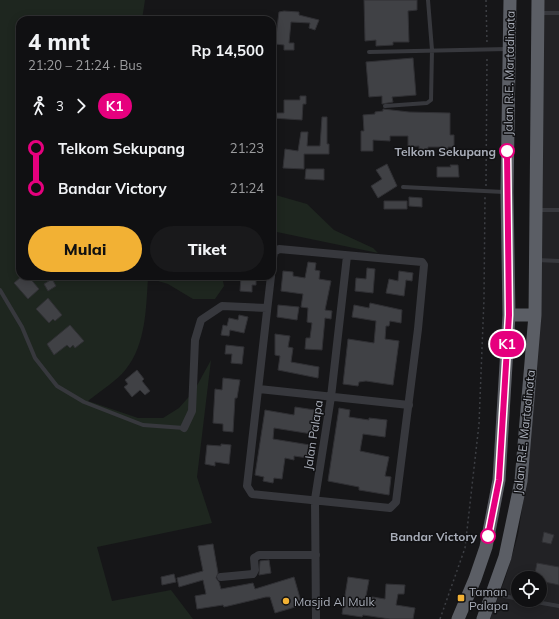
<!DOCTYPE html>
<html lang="id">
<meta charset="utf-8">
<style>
:root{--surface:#101012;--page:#19191b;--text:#f1f3f6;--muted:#9c9d9f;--line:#303032;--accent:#f2b134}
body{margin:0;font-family:Mulish,sans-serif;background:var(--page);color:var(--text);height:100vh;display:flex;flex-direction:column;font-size:15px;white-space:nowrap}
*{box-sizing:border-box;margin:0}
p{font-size:13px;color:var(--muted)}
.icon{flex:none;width:22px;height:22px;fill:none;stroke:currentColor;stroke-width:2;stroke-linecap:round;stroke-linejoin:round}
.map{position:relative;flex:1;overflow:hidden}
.side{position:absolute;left:16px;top:16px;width:260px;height:264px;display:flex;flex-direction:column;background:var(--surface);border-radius:12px;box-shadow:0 2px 10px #0003,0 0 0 1px var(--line)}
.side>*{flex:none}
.badge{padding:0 8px;border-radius:13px;font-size:14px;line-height:26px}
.controls{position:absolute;left:511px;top:571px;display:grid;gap:8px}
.controls a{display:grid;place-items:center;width:36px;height:36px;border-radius:50%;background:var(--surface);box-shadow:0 2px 10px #0003,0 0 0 1px var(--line);font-size:20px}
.map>.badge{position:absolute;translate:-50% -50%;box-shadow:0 0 0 2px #fff}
.legs{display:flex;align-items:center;gap:6px;height:44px;padding:0 12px;font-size:13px}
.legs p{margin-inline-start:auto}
.head{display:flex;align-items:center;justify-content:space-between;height:68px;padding:0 12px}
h1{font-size:22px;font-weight:800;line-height:30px}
.button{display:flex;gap:8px;margin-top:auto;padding:8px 12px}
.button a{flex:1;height:46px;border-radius:24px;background:var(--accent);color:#111;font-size:16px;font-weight:800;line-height:46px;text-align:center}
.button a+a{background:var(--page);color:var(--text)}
ul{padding:0 12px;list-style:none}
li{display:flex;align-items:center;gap:14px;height:40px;font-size:15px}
li i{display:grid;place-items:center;width:6px;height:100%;margin:0 5px;background:currentColor}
li i::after{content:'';width:10px;height:10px;margin:-5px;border:3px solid;border-radius:50%;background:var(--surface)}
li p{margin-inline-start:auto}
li:first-child i{background:linear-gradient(#0000 50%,currentColor 0)}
li:last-child i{background:linear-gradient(currentColor 50%,#0000 0)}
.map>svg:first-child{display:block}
.built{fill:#222225;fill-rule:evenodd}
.green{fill:#1e261f}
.building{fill:#404145;stroke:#303034}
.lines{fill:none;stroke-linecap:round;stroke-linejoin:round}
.path{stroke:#3d3f44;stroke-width:1.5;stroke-dasharray:2 3;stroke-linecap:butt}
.service{stroke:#37383d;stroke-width:4}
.minor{stroke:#37383d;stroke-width:8}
.trunk{stroke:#5b5e65;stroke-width:13}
.line-1-casing{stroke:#fff;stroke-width:9}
.line-1{stroke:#e6007e;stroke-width:6}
.stop-1-dot{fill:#fff;stroke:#e6007e;stroke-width:2}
.poi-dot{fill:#f2b134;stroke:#111113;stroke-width:1.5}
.labels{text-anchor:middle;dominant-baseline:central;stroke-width:3;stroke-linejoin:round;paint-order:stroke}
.street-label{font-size:12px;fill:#a8adb8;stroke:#111113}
.stop-label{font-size:12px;font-weight:bold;fill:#a8adb8;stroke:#111113;text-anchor:end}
.poi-label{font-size:12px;fill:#a8adb8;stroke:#111113;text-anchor:start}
</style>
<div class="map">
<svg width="559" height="619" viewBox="0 0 559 619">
<rect width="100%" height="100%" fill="#161618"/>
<path class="built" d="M540,0h19v619h-69l16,-43 12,-41 10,-65zM518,578h22v22h-22z"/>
<path class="green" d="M0,0h145l-3,20h-122v256h202l2,10 -9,13h-22l-25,-15 -20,-6c-2,30 -2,66 -22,91 -8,11 -27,23 -38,32l50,17h25l16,-10 15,-17 17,-31 -14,117 15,46 -115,24 15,54 59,-11 22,29h-193z
M272,194l35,10 27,26 39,18 5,5 -106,-22z"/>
<path class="building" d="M364,0h53v10l-9,1 1,31h-16v3l-17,1v-6l-11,1z
M284,11l15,1v3l20,5 -4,10 -6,-2 1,-5 -19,-1 -2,21h5v7h-10v-5l-9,-1 4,-32z
M413,58l3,37 -24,2 1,5 -11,2v-8l-13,1 -3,-35z
M300,96h6v8h-3l-1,16 -30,-2v-5h12v-13h16z
M383,109l26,3 41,1v22h4v12h-6v4h-6v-4h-14v5h-9v-6l-11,1v-11h-18v5l-17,-1v11h-12v-20h3l-1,-16 12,-1v-2l8,-1z
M322,117h5v27h2v10h-25v15l-21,-1 2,-19 13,2 3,-19h7l-1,14h13z
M387,164l10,22 -19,12 -7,-12 11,-7 -6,-9z
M450,165h8l1,12h-22v-10h14z
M306,169h18v11l-19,-1z
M409,197l13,1v9l-13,-1z
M384,201h23v8h-23z
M308,262l8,1 -1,7 5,1 -1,8 12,2 -6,29 7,1 -1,8 -6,-1 -3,32 -17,-1 1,-11h4l2,-15 -5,-1 1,-14 -7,-1 2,-13 -22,-3 2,-20 10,1v4l12,2z
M367,268l8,1 -2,24 -18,-2 1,-13 10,1z
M399,271l14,2 -1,8 -6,-1 -2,16 -18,-3 3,-14 9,2z
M22,276h6l11,13 -11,10 -14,-16z
M241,276h15v9h-4v7l-12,-1z
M52,279l4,7 -8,5 -4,-7z
M48,298l14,17 -7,6 -2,-2 -4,4 -13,-14z
M370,303l32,7 -1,13 -11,-2 -1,5h-3l-1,13 14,2 -6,44 -27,-4 -7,1 -1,4 -15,-2 5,-45 26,4 2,-22 -24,-4 2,-12 15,3z
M278,305l21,2 -2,13 -20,-3z
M239,315l9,2 -4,16 -14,-3 -1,6 -8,-1 2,-10 4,1 2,-8 9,2z
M70,325l14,16 -9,7 -2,-3 -3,3 -3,-3 -13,10 -7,-11z
M275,334l15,2 -2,11 5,1 -2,14 28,5 -1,11 -40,-8 2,-14 -5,-1z
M226,345l18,2 -2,17 -11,-1 1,-9h-7z
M137,370l7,9 -2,2 8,10 -5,4 -5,-5 -8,7 -8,-10 4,-3 -3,-4z
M223,378l17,2 -3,18h-2l-2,34 -10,-1v-7l-10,-1 2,-34 7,1z
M295,407l20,3 -3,24 -38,-6 -1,11 37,6 -2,13 -14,-2v4l-9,-2 -3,21 -8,-1 -1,5 -10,-2 1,-4 -9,-2 10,-65 29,5z
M339,408l11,2 -1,7 20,3v-2l18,2 -2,17 -22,-3 -3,17 29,6 -4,19 6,1 -2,18 -30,-5v-3l-31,-6z
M221,444l10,1 -2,19 -14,-2v4l-10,-2 2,-19 14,1z
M544,532l10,3 -3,9 -9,-2z
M213,544l5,29 -2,5 3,4 2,7 32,-6 2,6 39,-12 8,28 -27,8 -5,-16h-4l-42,10 -1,-2 -26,4 -2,-13 11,-2 -3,-14 -24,7 -2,-9 26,-7 -5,-25z
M269,560l2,13 -12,2 1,-14z
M537,563l22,4v18l-19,-4v-3h-6z
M174,574l2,8 -14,3 -1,-8z
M348,577l21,3 -3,16 19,3 1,-15 19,1 -1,9h-6l-2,11 19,3 -2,11h-23l-27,-4 -1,2 -20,-3z"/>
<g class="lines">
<path class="path" d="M486,0l1,44
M486,186l1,-130
M440,619l25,-71 14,-124 5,-125 1,-103"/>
<path class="service" d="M540,13h19
M369,52l138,-3
M385,106l42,-3 4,-3 1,-50 -4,-50
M403,187l101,5
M537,210h22
M537,260l22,1
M0,290l22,37 13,31 22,28 27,16 59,23 41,3
M495,594l23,5
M525,600l34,6"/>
<path class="minor" d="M271,276l-24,210 5,8 138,14 6,-6 22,-173 6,-64 -2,-3 -143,-13 -5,3 -2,12
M259,389l150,16
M184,428l8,-17 3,-71 6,-20 21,-14 45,2
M221,577l32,-3 2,-4 -1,-12 5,-3h57
M316,619l-1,-120 16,-102 16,-141"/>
<path class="trunk" d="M509,315h26
M458,619l17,-40 11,-32 13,-67 10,-165 -2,-123 3,-192
M483,619l22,-62 16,-76 14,-166 3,-315"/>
</g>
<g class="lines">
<defs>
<path id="line-1" d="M488,536l11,-56 10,-165 -2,-164"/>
</defs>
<use href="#line-1" class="line-1-casing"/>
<use href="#line-1" class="line-1"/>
</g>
<g class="stop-1-dot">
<circle cx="507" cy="151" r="7"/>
<circle cx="488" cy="536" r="7"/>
</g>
<g class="poi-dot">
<rect x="457" y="594" width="8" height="8" rx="2"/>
<circle cx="286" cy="601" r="4"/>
</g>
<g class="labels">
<g class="street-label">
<text transform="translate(509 73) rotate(-89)">Jalan R.E. Martadinata</text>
<text transform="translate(524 432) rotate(-84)">Jalan R.E. Martadinata</text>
<text transform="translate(313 435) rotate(-81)">Jalan Palapa</text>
</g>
<g class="stop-label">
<text x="496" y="151">Telkom Sekupang</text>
<text x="477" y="536">Bandar Victory</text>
</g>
<g class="poi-label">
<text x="469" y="591">Taman<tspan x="469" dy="14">Palapa</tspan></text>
<text x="294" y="601">Masjid Al Mulk</text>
</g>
</g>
</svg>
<div class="controls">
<a><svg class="icon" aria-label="locate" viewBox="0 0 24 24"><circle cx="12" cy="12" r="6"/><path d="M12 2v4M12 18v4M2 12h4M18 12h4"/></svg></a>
</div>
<b class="badge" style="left:507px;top:344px;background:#e6007e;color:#fff">K1</b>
<section class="side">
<div class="head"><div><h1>4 mnt</h1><p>21:20 – 21:24 · Bus</p></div><b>Rp 14,500</b></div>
<div class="legs"><svg class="icon" aria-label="walk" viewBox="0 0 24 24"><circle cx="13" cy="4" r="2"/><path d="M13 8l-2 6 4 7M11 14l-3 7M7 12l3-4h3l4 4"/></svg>3<svg class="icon" aria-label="forward" viewBox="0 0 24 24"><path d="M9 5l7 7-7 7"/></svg><b class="badge" style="background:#e6007e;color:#fff">K1</b></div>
<ul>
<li><i style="color:#e6007e"></i><b>Telkom Sekupang</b><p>21:23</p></li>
<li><i style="color:#e6007e"></i><b>Bandar Victory</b><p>21:24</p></li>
</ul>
<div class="button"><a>Mulai</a><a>Tiket</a></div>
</section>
</div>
